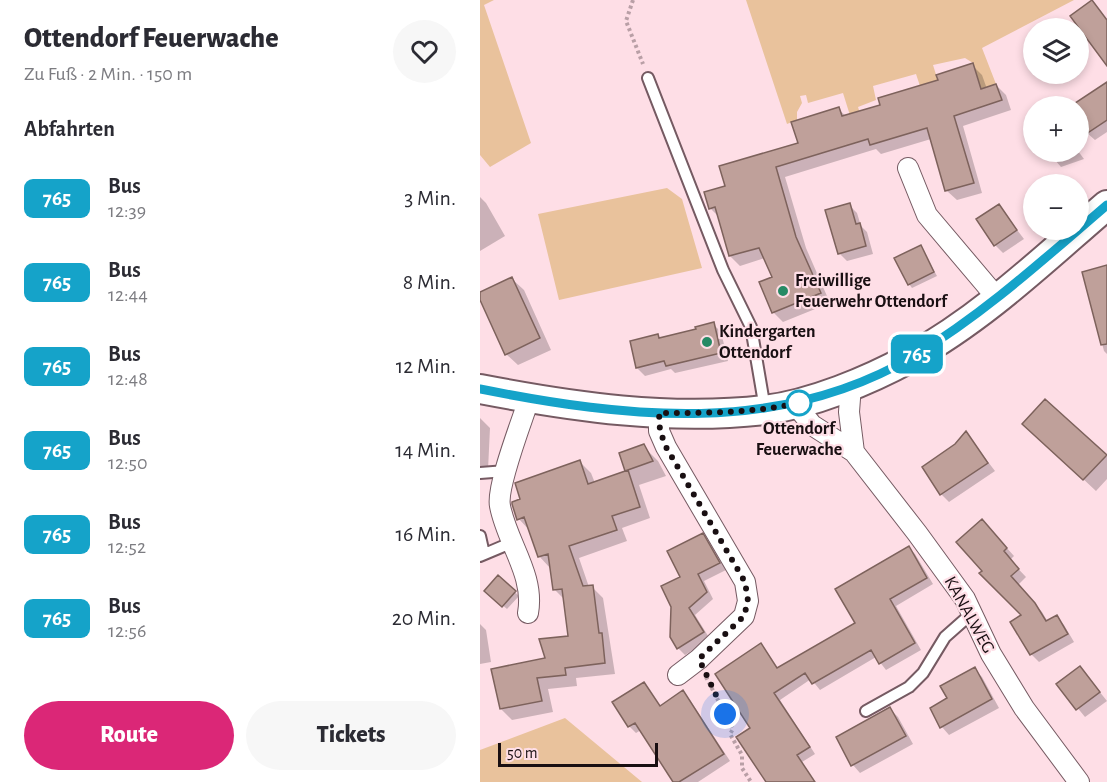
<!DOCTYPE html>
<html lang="de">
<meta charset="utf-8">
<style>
:root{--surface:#fff;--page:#f7f7f7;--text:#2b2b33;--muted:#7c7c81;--accent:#db2777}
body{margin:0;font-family:"Alegreya Sans",sans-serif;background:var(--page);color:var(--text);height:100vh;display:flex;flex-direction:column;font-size:22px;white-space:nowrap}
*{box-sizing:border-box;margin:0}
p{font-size:20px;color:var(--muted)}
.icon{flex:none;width:33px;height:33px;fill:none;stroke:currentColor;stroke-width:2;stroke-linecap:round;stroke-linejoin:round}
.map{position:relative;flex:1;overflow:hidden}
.sheet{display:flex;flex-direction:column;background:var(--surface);width:480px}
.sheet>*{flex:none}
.badge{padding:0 12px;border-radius:9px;font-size:21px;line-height:39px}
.buttons{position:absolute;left:543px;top:18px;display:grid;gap:12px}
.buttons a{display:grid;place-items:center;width:66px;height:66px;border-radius:50%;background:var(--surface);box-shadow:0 3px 9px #0003;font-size:30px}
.scale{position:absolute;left:18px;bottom:15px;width:160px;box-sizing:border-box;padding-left:6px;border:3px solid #190f12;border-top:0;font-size:16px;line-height:21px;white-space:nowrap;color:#190f12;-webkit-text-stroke:4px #fedee6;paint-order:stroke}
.you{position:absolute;width:30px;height:30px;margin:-15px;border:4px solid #fff;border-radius:50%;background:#1a73e8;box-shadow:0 0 0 9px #1a73e833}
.map>.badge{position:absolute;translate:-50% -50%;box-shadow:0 0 0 3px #fff}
h2{padding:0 24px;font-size:22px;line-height:54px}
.round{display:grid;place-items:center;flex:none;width:63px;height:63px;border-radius:32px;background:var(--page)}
.headline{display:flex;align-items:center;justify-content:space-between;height:102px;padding:0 24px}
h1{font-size:28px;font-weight:800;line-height:45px}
.button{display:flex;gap:12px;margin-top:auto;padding:12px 24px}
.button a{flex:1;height:69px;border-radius:36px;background:var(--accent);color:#fff;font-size:24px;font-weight:800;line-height:69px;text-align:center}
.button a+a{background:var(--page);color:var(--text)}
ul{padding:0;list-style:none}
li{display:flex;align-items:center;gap:18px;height:84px;padding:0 24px}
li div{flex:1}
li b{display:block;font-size:22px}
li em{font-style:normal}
li .badge{min-width:66px;font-weight:700;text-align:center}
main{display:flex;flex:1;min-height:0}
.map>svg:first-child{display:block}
.green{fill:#e9c29c}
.shadow{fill:#0003}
.building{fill:#bfa09a;stroke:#7d625c;stroke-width:1.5}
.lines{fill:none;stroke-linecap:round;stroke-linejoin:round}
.service-casing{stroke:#755a62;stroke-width:14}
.minor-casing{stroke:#755a62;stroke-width:22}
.secondary-casing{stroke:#755a62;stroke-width:32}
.path{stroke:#b99fa6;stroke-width:4;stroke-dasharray:3 3;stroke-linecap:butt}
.service{stroke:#fff;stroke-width:10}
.minor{stroke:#fff;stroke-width:20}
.secondary{stroke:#fff;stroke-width:28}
.line-casing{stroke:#fff;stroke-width:14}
.line{stroke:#15a3c9;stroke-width:9}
.walk{stroke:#190f12;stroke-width:6;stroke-dasharray:0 10.8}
.poi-dot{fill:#268a65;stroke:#fedee6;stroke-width:2}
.stop-dot{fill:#fff;stroke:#15a3c9;stroke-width:3}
.labels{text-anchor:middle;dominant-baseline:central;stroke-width:4.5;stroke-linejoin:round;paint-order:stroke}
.poi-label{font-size:18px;font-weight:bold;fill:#190f12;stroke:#fedee6;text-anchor:start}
.stop-label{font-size:18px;font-weight:bold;fill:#190f12;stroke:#fedee6}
.street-label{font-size:18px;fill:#190f12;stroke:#fedee6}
</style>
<main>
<section class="sheet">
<div class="headline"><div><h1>Ottendorf Feuerwache</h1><p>Zu Fuß · 2 Min. · 150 m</p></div><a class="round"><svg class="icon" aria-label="heart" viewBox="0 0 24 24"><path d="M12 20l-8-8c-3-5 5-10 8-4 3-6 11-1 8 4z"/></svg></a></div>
<h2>Abfahrten</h2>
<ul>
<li><span class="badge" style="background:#15a3c9;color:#fff">765</span><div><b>Bus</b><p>12:39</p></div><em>3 Min.</em></li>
<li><span class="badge" style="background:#15a3c9;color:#fff">765</span><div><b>Bus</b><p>12:44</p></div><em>8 Min.</em></li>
<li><span class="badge" style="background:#15a3c9;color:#fff">765</span><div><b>Bus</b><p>12:48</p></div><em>12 Min.</em></li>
<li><span class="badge" style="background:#15a3c9;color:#fff">765</span><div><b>Bus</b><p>12:50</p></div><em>14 Min.</em></li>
<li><span class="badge" style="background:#15a3c9;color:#fff">765</span><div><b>Bus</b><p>12:52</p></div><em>16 Min.</em></li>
<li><span class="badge" style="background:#15a3c9;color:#fff">765</span><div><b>Bus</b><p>12:56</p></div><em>20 Min.</em></li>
</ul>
<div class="button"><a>Route</a><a>Tickets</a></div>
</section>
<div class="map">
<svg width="627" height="782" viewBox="0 0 627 782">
<rect width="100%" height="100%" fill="#fedee6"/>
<path class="green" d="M0,0h14l-10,5 47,138 -41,24 -10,-12z
M266,0h328l-92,48 14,36 -15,5 -8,-26 -8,-5 -32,7 5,16 -18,5 -4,-12 -43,12 3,14 -18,7 10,32 -10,2 -15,-48 -35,10 -2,-8 -6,1 2,7 -5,9v8l-10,4z
M187,188l15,11 20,69 -143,32 -21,-86z
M85,718l77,64h-162v-32z"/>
<path class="shadow" d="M492,65l10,10 5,14 9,-4 10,10 5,15 -48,16 19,67 -25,7 -10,-9 -16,-52 -50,15 -5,-5 -91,28 21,71 24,55 -47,19 -10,-10 1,-34 -9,-20 -25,8 -10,-10 -11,-39 -9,-9 17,-21 72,-43 39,-35 8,7 36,-10z
M627,84v48l-12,8 -8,-7 -9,-27h-4z
M598,151l6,8 -23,8 -13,-15z
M0,197l6,6 19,33 -25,15z
M369,205l8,8 4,13 6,6 6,22 -26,7 -7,-7z
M519,206l25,33 -21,14 -8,-8 -17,-25z
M441,247l16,29 -25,12 -3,-4z
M627,267v87l-3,-3 -20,-78z
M32,279l12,11 27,60 -33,15 -12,-11 -26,-58v-3z
M233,324l8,8 7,29 -53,12 -4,-4 -26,7 -8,-8 -5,-26 26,-6 3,3 37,-9z
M565,401l62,56v22l-11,12 -60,-56z
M0,418l10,10 -2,42 -8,-1z
M486,433l29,38 -46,31 -8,-8 15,-49z
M163,446l15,15 8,15 -27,9 11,33 -28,10 5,13 -48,17 10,29h3l11,11 12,76 -39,4 1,8 -29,3 5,23 -41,8 -11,-11 46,-50 23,-21 -5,-38 -10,-10 -5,-22 -11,-12 -9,-25 -11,-12 61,-57 11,11 4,10 33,-11 -1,-2z
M509,528l25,28 -4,4 16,17 -8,8 24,27 6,10 8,-5 8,8 10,17 -35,20 -8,-8 -19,-32 12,-6 -40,-45z
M222,535l7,7 17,28 -22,11 9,18 -18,16 15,24 -25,16 -7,-7 4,-70z
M429,548l6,6 18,30 -37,22 25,44 -35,20 -10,-13 -56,33 -9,-11 -31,21 35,54 -13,8 13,20h-48l-15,-54 8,-83 18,24 79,-45z
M18,577l21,19 -12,13 -21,-18z
M0,624l6,6 5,32 -11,2z
M494,669l8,8 17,31 -50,27 -7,-8 7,-28z
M607,676l20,25 -22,16 -27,-33z
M164,684l17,23 22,-15 7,8 40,61 -32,21h-24l-33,-52 -5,3 -7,-7z
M410,709l8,8 15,27 -53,29 -7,-8z"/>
<path class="building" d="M612,0l15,20v46l-37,-50z
M493,63l8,26 15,-5 6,16 -48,16 20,67 -29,8 -18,-63 -57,17 -2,-6 -92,28 20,70 25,56 -49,20 -13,-31 13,-5 -13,-29 -30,8 -14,-49 -6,2 -5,-17 21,-6 -6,-20 79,-23 -7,-21 48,-15 3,9 38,-11 -2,-7 60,-18 -2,-5z
M627,82v38l-21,14 -8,-11v-17l-6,-1z
M370,203l6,21 4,-1 6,23 -28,8 -13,-44z
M519,204l18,26 -23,16 -18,-27z
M441,245l13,27 -26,13 -14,-27z
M627,265v79l-6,1 -19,-73z
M32,277l28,61 -35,17 -25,-55v-8z
M234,322l7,31 -55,13 -2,-5 -28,7 -6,-27 28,-7 1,4 37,-9 -1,-2z
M565,399l62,56 -24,25 -61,-56z
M486,431l22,32 -48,32 -18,-28 33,-23z
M164,444l9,17 -28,10 -6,-18z
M100,460l8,24 40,-14 12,37 -28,9 5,14 -48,16 14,40 10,-1 6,48h3l3,30 -40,5 1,7 -29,3 5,23 -42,8 -9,-40 54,-11 -6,-19 29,-3 -6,-47 -9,1 -5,-36 -10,3 -14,-40 -7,3 -5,-16v-2l8,-3 -5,-16z
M502,519l25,29 -3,3 15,18 -8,7 24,27 11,18 11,-6 11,19 -38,21 -20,-33 11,-7 -42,-42 3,-2 -26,-29z
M223,533l17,30 -22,11 9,18 -18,16 15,24 -27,17 -7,-12 1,-30 -10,-21 19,-9 -13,-26z
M429,546l18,32 -37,21 25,44 -36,21 -8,-14 -59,34 -7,-11 -31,20 36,54 -13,8 18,27h-49l-30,-45 14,-9 -35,-54 46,-31 16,25 78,-45 -20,-34z
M18,575l18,16 -14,16 -18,-16z
M600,666l20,26 -24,18 -20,-26z
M495,667l17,32 -52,29 -10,-20 17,-10 -7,-12z
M164,682l16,24 23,-16 41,64 -45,28h-6l-38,-59 -7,4 -16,-25z
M410,707l16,29 -55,30 -15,-29z"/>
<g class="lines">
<defs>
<path id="service" d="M168,78l75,192 28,57 14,82
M0,473l26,-2
M0,536l4,18
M0,556l33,-14
M386,711l43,-24 14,-14 22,-36 26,-23"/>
<path id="minor" d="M428,168l19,47 71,84
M371,385l-2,27 5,40 63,81 48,66 26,55 33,54 55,74
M315,404l17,21 42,27
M179,413v18l7,16 79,135 3,19 -4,15 -45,43 -21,16
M48,613c7,-38 -21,-70 -28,-107 -4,-19 22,-85 29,-107"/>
<path id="secondary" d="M0,389c94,18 189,32 285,21 47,-6 103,-29 145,-52 73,-40 134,-99 197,-153"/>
</defs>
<use href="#service" class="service-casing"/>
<use href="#minor" class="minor-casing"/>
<use href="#secondary" class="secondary-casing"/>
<path class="path" d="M153,0l-7,21 17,43
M226,677l27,52 -3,5 12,21v13l9,14"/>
<use href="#service" class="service"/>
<use href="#minor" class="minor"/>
<use href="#secondary" class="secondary"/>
</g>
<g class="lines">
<defs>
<path id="line" d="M0,389c146,29 299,47 434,-33 71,-43 130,-97 193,-151"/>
</defs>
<use href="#line" class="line-casing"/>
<use href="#line" class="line"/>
<path class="walk" d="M245,714l-26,-55 45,-43 4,-15 -3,-19 -79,-135 -6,-16 -1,-18c47,0 94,0 140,-10"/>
</g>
<g class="poi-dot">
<circle cx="303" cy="291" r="6"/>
<circle cx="227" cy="342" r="6"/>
</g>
<circle class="stop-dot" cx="319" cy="403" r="12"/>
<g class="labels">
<g class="poi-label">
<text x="315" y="281">Freiwillige<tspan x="315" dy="21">Feuerwehr Ottendorf</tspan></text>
<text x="239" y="332">Kindergarten<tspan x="239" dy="21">Ottendorf</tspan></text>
</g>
<g class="stop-label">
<text x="319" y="429">Ottendorf<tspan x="319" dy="21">Feuerwache</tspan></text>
</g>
<g class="street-label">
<text transform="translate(489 615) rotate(61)">KANALWEG</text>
</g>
</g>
</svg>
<div class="buttons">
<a><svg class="icon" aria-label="layers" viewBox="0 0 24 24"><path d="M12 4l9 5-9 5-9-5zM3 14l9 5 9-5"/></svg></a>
<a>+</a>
<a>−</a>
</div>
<div class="scale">50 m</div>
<div class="you" style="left:245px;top:714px"></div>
<b class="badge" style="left:437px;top:354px;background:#15a3c9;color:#fff">765</b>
</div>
</main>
